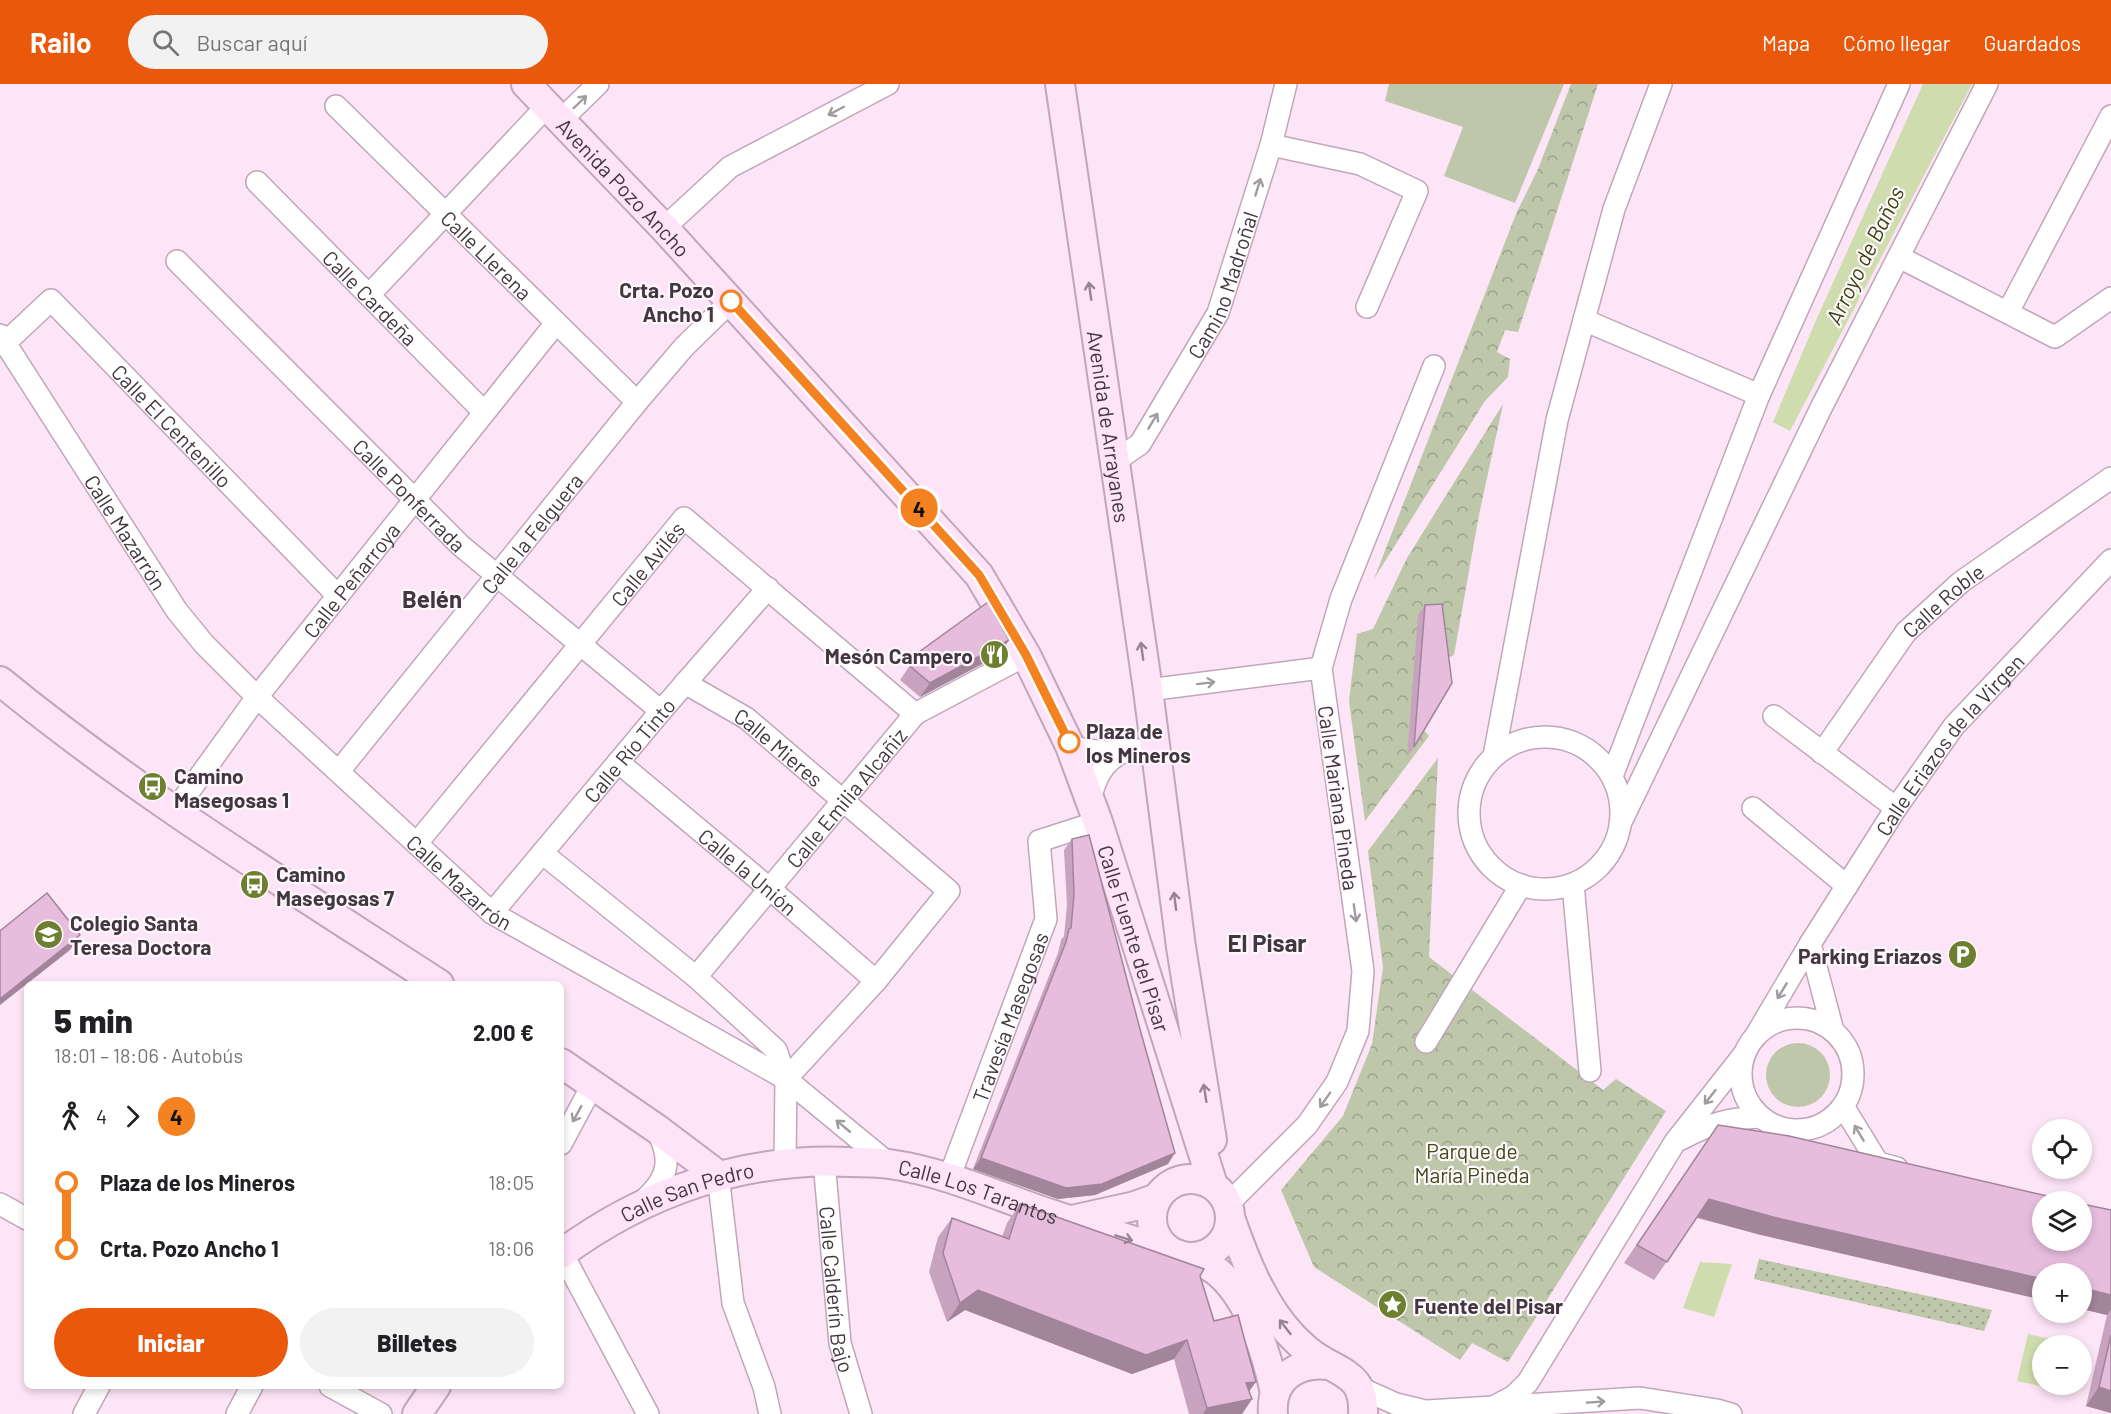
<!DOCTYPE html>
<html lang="es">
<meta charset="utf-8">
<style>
:root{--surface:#fff;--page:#f2f2f2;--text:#202124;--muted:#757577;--accent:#ea580c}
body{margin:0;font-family:Barlow,sans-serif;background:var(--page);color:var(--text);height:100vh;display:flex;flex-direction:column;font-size:22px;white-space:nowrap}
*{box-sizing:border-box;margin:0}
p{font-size:20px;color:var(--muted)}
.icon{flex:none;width:33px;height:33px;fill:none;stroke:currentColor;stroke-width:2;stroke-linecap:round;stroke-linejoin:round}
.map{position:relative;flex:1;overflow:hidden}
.sheet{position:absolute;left:24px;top:897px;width:540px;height:408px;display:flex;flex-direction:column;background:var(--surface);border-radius:9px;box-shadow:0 3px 9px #0003}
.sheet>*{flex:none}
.badge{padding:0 12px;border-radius:20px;font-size:21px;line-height:39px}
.fabs{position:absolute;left:2032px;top:1035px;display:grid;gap:12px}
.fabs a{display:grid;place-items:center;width:60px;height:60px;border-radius:50%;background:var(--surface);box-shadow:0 3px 9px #0003;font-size:30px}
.map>.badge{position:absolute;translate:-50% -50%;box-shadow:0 0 0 3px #fff}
.legs{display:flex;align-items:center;gap:9px;height:66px;padding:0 30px;font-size:20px}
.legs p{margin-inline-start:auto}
.summary{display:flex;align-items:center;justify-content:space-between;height:102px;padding:0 30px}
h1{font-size:33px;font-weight:800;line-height:45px}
.button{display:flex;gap:12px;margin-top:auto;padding:12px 30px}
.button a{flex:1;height:69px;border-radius:36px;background:var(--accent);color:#fff;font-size:24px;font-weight:800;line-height:69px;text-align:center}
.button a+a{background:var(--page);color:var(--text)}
ul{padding:0 30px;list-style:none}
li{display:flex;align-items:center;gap:21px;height:66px;font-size:22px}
li i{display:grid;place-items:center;width:9px;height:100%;margin:0 8px;background:currentColor}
li i::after{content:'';width:15px;height:15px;margin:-8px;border:4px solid;border-radius:50%;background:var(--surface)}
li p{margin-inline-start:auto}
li:first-child i{background:linear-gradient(#0000 50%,currentColor 0)}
li:last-child i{background:linear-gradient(currentColor 50%,#0000 0)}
header{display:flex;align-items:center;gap:36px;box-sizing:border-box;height:84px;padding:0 30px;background:var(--accent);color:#fff}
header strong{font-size:28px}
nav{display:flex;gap:33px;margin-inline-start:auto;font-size:21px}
.search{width:420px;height:54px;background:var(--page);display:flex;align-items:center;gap:15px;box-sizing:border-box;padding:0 21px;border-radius:33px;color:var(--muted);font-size:22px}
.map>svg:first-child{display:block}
.grass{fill:#bec7a9}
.park{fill:url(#park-crowns)}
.garden{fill:url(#garden-dots)}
.water{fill:#cfdcad}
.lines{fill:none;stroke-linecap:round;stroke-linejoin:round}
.street-casing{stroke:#c1a6bb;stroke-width:24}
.secondary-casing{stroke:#c1a6bb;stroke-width:32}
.street{stroke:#fff;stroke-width:21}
.secondary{stroke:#fee3f9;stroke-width:28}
.wall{fill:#c7a3bf}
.shaded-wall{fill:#a2849b}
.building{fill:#e7bdde;stroke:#a2849b;stroke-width:1.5}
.oneway{stroke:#a09ba0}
.oneway2{stroke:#978493}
.line-1-casing{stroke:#fff;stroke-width:14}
.line-1{stroke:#f58220;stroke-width:9}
.stop-1-dot{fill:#fff;stroke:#f58220;stroke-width:3}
.labels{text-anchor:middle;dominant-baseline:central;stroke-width:4.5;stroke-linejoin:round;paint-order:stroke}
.street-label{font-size:21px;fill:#423740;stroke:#fef8fc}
.stop-label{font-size:21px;font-weight:bold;fill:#423740;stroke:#fef8fc;text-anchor:end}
.poi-label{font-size:21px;font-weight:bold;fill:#423740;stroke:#fef8fc;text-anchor:start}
.park-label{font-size:21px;fill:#3e4915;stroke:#fef8fc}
.water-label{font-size:22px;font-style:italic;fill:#39440f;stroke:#fef8fc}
.quarter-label{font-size:24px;font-weight:bold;fill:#423740;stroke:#fef8fc}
</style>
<header>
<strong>Railo</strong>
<div class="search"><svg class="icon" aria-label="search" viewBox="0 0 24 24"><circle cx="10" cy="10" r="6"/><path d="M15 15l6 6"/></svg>Buscar aquí</div>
<nav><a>Mapa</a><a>Cómo llegar</a><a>Guardados</a></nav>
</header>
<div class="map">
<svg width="2111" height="1330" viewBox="0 0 2111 1330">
<defs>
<pattern id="park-crowns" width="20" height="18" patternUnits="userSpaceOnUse" patternTransform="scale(1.5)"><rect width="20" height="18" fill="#bec7a9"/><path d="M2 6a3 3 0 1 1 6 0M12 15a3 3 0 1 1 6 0" fill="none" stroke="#9ca28b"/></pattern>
<pattern id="garden-dots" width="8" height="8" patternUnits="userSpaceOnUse" patternTransform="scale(1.5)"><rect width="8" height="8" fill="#bec7a9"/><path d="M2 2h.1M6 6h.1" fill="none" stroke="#9ca28b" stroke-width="1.8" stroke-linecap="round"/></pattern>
</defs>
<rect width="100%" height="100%" fill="#fce5f6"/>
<path class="grass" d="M1389,0h175l-49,119 -71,-27 19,-49 -78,-26z
M1766 991a32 32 0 1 1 64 0a32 32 0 1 1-64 0Z"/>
<path class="park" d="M1571,0h27l-80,248 -13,-2 -8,22 13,7 -2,18 -23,24 -111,178 142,-365 22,-45z
M1503,320l-24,111 -25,140 -13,5 -18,69 6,7 -64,85 -16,-120 8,-67 16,-5 34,-71z
M1438,674l-9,199 174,133 13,-11 50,32 -158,251 -36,-19 -12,17 -146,-93 -33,-77 62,-74 29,-72 11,-77 -15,-116z"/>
<path class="garden" d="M1759,1175l233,51 -8,21 -230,-52z"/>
<path class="water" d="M1923,0h49l-182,347 -17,-9 44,-104z
M1700,1178l32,2 -18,53 -31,-9z
M2028,1250l36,8v3l-21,1v38l12,1 -1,4 -37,-8z"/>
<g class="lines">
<defs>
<g id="street">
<path id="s1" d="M336,22l301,296"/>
<path d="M561,36l37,-36"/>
<path d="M1271,61l89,19 57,27 -50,116"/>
<path id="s2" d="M257,98l227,230"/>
<path d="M664,144l66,-61 158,-83"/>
<path d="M1899,173l156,80 56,-39"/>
<path id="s3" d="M177,177l283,284 201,166"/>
<path d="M369,211l178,-189"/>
<path d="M2008,228l103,-196"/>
<path d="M1584,236l175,75"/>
<path id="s4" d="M0,251l177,276 27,33 53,53 235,216 294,166 102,84"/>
<path id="s5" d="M6,258l45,-42 286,295"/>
<path id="s6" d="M1114,378l26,-18 78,-131 53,-168 15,-61"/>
<path id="s7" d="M685,599l61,35 203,173 -73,90 -90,98"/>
<path d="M1148,606l173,-22"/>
<path d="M1774,632l122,92"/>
<circle cx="1545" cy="729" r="76"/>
<path d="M1070,662l16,4 21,2 31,-2 12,6 9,14"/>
<path id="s8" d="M1822,669l84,-121 55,-50 150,-104"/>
<path d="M1494,672l63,-336 57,-211 47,-125"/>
<path id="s9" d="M618,678l152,127 106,92"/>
<path id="s10" d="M339,687l298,-369 47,-55 47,-46"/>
<path d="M1612,692l147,-381 140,-311"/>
<path d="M1090,715c6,-22 13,-38 35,-48"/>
<path d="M1753,724l94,78"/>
<path id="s11" d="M174,728l83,-115 299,-374"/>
<path d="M1620,740l201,-416 166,-324"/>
<path id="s12" d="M417,759l267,-325 231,196"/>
<path d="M542,769l154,124 80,73 10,29 -1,83"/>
<path d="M1573,800l17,187"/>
<path id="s13" d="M492,829l169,-202 107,-123"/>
<path d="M1810,860l23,87"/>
<path id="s14" d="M696,893l219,-263 111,-59"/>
<circle cx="1797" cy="990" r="56"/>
<path id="s15" d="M1755,953l55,-93 86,-136 58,-82 157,-166"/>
<path d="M1426,958l95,-157"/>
<path d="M1843,1022l35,57 19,5"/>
<path d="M1681,1055c31,-16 45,-20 80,-22"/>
<path d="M561,1060l32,-60"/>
<path id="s16" d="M824,1077l16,182 21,71"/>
<path d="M718,1091l15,128 31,84 6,27"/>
<path id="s17" d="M949,1094l97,-259 -7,-78 59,-19"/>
<path d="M642,1118c26,-23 31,-41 15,-72"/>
<path d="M0,1120l27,15"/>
<path d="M1228,1120l79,-79 30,-43 21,-51 5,-60 -42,-303 20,-69 93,-233"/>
<path d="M562,1169l86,161"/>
<path d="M330,1302l51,28"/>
<path d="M1358,1303l38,17 25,6"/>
<path d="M1495,1322l19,-10 14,-14 147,-240 70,-89"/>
<path d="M84,1330l15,-28"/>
<path d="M237,1330l15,-28"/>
<path d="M1405,1330l22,-3 213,-13 77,12 14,4"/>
</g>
<g id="secondary">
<path id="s18" d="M526,0l138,144 315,347 47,80 44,91 28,76 115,363"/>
<path id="s19" d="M1060,0l88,606 33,257 31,193"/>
<path d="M0,597c138,113 290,206 439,303"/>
<path d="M561,979l96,66 61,46"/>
<circle cx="1191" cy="1134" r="39"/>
<path d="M1072,1136l63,-14 22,-8"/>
<path d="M1231,1136c14,40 32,86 62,117 8,8 16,16 25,21 25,16 47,18 45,56"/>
<path id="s20" d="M561,1170c84,-62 183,-97 288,-92 13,0 27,0 40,2 51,7 99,28 147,45 47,16 95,31 143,46"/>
<path d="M1191,1173c10,5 20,9 29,17 30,27 47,80 55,119"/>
<path d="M417,1330l19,-28"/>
<path d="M1273,1330c-3,-35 24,-53 56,-49"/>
</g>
</defs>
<use href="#street" class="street-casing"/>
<use href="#secondary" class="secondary-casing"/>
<use href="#street" class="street"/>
<use href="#secondary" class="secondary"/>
</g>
<path class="wall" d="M1425,521l-11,142 -7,10 11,-142z
M919,568l80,3 -79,42 -20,-17z
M1072,755l96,325 -73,31 -37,4 -85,-30 85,-216 3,-13 3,-4 3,-31 -3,-55z
M1705,1060l406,66v203l-25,-7 21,-91 -25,-6v-35l-321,-39 -64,-17 -43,62 -30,-17z
M1020,1120l180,72 14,45 35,70 3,8 -10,15h-53l-15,-55 -42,15 -167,-64 -18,12 -18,-50 9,-35 14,-19 50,19 5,-14z"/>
<path class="shaded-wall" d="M1009,556l-10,15 -79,42 10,-14z
M80,851l-10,15 -70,55v-6z
M1175,1069l-7,11 -73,31 -37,4 -85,-30 8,-11z
M1709,1115l334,80v21l-282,-65 -65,-18z
M2082,1204l29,7v15l-4,5 -25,-6z
M978,1206l209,50 -13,19 -42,15 -167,-64 -18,12 13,-19z
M1256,1298l-14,19 10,-2 -10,15h-39l4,-6 39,-25z
M2099,1303l12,4v22l-25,-7z"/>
<path class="building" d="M988,518l21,38 -79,43 -20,-17 11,-9 -2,-5z
M1442,520l10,79 -38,64 11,-142z
M1089,751l52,198 34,120 -73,31 -36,4 -85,-30 85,-216 3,-13 2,-1 3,-33 -2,-56z
M47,809l33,42 -80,64v-68z
M1718,1041l71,11 284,66h-30v38h39v-36l29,6v85l-29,-7v-14h-39v5l-270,-62 -64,-18 -42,63 -30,-17z
M1020,1120l184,65 -4,7 14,45 24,-6 18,67 -10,1 6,16 -45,9 -20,-68 -41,15 -168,-65 -18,13 -17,-50 9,-35 57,21z
M2111,1251v56l-12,-4z"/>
<defs><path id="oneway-shaft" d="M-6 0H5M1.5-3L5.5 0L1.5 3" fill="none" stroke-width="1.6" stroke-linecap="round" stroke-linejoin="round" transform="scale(1.5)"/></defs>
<g class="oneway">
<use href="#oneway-shaft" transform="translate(580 18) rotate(-44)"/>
<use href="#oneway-shaft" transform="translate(836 27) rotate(152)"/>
<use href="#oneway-shaft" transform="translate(1258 103) rotate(-73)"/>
<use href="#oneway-shaft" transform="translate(1153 337) rotate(-59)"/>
<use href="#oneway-shaft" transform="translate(1206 599) rotate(-7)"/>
<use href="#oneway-shaft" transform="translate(1355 829) rotate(82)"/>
<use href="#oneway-shaft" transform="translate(1782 907) rotate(121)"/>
<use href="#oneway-shaft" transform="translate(1710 1013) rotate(128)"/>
<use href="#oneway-shaft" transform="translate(1325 1016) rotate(125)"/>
<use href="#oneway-shaft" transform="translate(577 1030) rotate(119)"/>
<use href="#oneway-shaft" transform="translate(843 1042) rotate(-140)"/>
<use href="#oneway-shaft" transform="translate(1859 1049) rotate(-121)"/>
<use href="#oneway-shaft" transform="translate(1596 1318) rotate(-4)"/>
</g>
<g class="oneway2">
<use href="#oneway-shaft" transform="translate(1090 207) rotate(-98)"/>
<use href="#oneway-shaft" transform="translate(1142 567) rotate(-98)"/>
<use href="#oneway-shaft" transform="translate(1175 817) rotate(-97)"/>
<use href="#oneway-shaft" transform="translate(1205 1009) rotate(-99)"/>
<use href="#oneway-shaft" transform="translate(1124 1154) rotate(17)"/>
<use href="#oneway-shaft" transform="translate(1285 1243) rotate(-128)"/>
</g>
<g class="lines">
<defs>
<path id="line-1" d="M731,217l248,274 47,80 43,87"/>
</defs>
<use href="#line-1" class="line-1-casing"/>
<use href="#line-1" class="line-1"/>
</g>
<defs>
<symbol id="restaurant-disc" viewBox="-11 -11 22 22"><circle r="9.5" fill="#6e8030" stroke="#fef8fc"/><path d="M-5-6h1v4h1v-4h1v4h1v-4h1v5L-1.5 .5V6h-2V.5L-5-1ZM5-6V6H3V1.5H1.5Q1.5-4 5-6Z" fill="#fff"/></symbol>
<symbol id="bus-disc" viewBox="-11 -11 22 22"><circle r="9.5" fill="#6e8030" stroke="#fef8fc"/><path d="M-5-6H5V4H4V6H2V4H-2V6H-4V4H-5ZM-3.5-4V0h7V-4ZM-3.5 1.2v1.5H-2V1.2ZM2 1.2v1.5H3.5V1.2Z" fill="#fff"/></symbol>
<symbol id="school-disc" viewBox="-11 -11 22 22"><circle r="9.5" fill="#6e8030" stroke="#fef8fc"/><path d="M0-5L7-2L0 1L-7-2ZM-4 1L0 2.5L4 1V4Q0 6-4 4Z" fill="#fff"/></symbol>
<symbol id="parking-disc" viewBox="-11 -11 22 22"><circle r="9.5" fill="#6e8030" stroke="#fef8fc"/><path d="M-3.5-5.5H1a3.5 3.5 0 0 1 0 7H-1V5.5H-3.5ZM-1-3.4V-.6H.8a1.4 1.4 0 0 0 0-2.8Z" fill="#fff"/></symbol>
<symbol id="sight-disc" viewBox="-11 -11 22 22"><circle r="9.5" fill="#6e8030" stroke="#fef8fc"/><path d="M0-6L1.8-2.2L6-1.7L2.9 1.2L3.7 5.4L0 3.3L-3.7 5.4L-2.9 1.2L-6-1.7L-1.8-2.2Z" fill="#fff"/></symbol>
</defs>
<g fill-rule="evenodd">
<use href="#restaurant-disc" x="978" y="554" width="33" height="33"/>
<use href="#bus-disc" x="136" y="686" width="33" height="33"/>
<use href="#bus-disc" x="238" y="784" width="33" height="33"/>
<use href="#school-disc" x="32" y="834" width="33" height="33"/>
<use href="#parking-disc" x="1946" y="854" width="33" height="33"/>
<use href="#sight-disc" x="1376" y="1204" width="33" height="33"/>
</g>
<g class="stop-1-dot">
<circle cx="731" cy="217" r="10"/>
<circle cx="1069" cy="658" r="10"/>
</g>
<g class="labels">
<g class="street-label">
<text stroke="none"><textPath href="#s18" startOffset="142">Avenida Pozo Ancho</textPath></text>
<text stroke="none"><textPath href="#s1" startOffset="212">Calle Llerena</textPath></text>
<text stroke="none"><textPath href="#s6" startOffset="212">Camino Madroñal</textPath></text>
<text stroke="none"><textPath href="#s2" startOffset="162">Calle Cardeña</textPath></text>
<text stroke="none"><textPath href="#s5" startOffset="236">Calle El Centenillo</textPath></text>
<text stroke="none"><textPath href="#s19" startOffset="346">Avenida de Arrayanes</textPath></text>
<text stroke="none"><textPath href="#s3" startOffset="330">Calle Ponferrada</textPath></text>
<text stroke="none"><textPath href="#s4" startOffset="234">Calle Mazarrón</textPath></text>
<text stroke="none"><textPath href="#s10" startOffset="306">Calle la Felguera</textPath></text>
<text stroke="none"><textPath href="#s12" startOffset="362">Calle Avilés</textPath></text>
<text stroke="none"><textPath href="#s11" startOffset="292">Calle Peñarroya</textPath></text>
<text stroke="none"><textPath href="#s8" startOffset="196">Calle Roble</textPath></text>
<text stroke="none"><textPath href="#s15" startOffset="352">Calle Eriazos de la Virgen</textPath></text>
<text stroke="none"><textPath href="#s7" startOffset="114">Calle Mieres</textPath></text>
<text stroke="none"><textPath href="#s13" startOffset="213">Calle Río Tinto</textPath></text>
<text stroke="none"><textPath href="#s14" startOffset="234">Calle Emilia Alcañiz</textPath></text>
<text transform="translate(1339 714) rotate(82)">Calle Mariana Pineda</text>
<text stroke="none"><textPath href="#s9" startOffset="170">Calle la Unión</textPath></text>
<text stroke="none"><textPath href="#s4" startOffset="720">Calle Mazarrón</textPath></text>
<text stroke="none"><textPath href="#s18" startOffset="1065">Calle Fuente del Pisar</textPath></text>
<text stroke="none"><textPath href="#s17" startOffset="172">Travesía Masegosas</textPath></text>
<text stroke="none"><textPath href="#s20" startOffset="442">Calle Los Tarantos</textPath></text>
<text stroke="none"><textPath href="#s20" startOffset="142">Calle San Pedro</textPath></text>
<text stroke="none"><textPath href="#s16" startOffset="129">Calle Calderín Bajo</textPath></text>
</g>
<g class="stop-label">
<text x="714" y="205">Crta. Pozo<tspan x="714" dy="24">Ancho 1</tspan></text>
<text x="1086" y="646" text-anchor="start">Plaza de<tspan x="1086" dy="24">los Mineros</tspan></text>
</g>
<g class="poi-label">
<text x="973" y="571" text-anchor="end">Mesón Campero</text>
<text x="174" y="691">Camino<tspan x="174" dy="24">Masegosas 1</tspan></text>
<text x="276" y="789">Camino<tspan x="276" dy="24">Masegosas 7</tspan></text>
<text x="70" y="838">Colegio Santa<tspan x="70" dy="24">Teresa Doctora</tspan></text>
<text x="1942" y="871" text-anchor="end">Parking Eriazos</text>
<text x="1414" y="1221">Fuente del Pisar</text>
</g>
<g class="park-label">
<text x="1472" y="1066">Parque de<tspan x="1472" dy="24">María Pineda</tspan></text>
</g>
<g class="water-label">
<text transform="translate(1864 171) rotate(-64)">Arroyo de Baños</text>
</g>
<g class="quarter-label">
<text x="432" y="514">Belén</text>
<text x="1267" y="858">El Pisar</text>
</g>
</g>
</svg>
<div class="fabs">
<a><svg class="icon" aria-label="locate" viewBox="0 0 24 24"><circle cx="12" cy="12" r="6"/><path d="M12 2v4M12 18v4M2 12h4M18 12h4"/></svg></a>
<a><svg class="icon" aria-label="layers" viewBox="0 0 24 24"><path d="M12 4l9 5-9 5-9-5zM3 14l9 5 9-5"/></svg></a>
<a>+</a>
<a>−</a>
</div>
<b class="badge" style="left:919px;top:424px;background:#f58220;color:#111">4</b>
<section class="sheet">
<div class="summary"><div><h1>5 min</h1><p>18:01 – 18:06 · Autobús</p></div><b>2.00 €</b></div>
<div class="legs"><svg class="icon" aria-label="walk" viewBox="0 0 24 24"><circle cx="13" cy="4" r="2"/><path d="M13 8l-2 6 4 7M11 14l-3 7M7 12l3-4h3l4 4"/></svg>4<svg class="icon" aria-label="forward" viewBox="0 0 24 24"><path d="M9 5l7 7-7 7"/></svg><b class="badge" style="background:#f58220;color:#111">4</b></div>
<ul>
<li><i style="color:#f58220"></i><b>Plaza de los Mineros</b><p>18:05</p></li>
<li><i style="color:#f58220"></i><b>Crta. Pozo Ancho 1</b><p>18:06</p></li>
</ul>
<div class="button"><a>Iniciar</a><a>Billetes</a></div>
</section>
</div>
